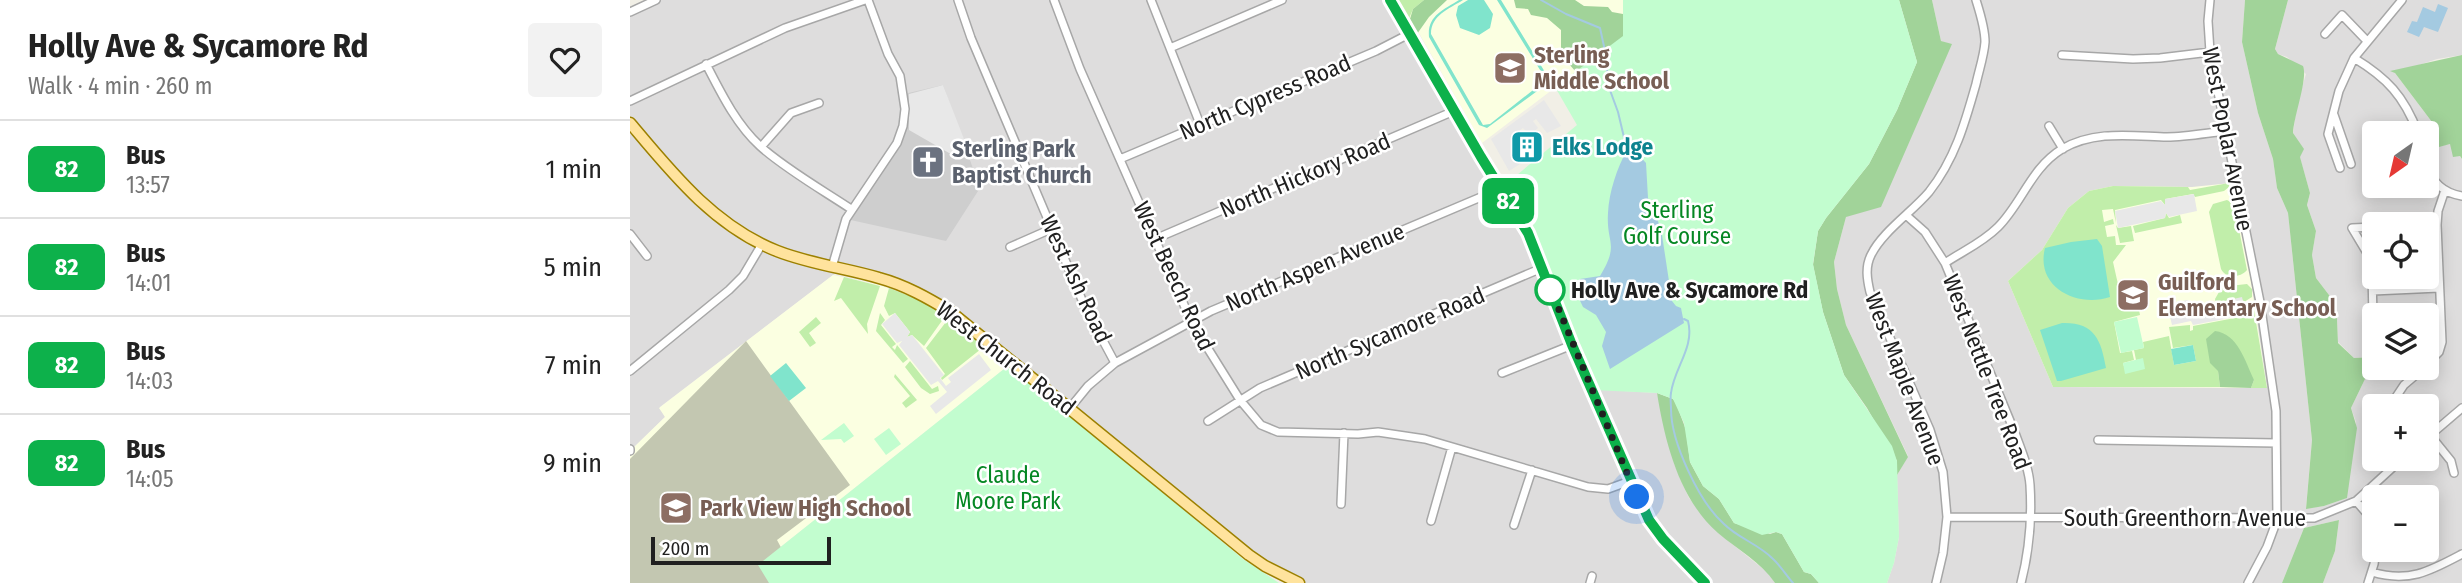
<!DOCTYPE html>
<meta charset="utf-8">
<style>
:root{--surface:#fff;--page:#f2f2f2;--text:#222;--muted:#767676;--line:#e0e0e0}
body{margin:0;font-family:"Fira Sans Condensed",sans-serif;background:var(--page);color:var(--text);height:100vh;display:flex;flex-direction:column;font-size:26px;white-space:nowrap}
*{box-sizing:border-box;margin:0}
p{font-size:23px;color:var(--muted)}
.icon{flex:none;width:38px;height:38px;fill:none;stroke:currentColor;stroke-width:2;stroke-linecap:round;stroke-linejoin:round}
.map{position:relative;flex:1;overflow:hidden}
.sheet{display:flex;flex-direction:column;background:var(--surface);width:630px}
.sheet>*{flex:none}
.badge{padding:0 14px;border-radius:10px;font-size:24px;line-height:46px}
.needle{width:46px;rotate:214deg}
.buttons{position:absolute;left:1732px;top:121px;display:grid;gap:14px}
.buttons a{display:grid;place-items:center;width:77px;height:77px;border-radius:7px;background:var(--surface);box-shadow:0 4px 18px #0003;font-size:35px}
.scale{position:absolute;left:21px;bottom:18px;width:180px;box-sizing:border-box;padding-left:7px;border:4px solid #202020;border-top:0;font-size:19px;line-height:24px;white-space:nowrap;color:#202020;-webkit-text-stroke:5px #fff;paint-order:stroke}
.you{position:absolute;width:35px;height:35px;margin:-18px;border:5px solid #fff;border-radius:50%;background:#1a73e8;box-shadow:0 0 0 10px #1a73e833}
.map>.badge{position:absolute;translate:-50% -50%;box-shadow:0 0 0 4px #fff}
.round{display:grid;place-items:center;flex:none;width:74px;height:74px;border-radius:7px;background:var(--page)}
.headline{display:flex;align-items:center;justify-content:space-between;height:119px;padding:0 28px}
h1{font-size:33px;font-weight:700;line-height:52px}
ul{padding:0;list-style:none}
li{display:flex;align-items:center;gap:21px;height:98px;padding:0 28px;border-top:2px solid var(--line)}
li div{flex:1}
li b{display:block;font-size:26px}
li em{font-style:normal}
li .badge{min-width:77px;font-weight:700;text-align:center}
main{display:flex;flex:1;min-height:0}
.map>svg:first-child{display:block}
.residential{fill:#dedddd;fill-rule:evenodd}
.education{fill:#fbffe1}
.religious{fill:#cecece}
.construction{fill:#c3c7b1}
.grass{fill:#c1eeaa}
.forest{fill:#a1d399}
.park{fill:#c2fdcf}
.pitch{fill:#80e4cc}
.parking{fill:#e8e8e8}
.water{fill:#a4cae1}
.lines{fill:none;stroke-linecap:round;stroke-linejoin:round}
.stream{stroke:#a4cae1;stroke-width:2}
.minor-casing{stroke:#a7a7a7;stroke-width:10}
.major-casing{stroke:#9c8000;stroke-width:13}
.minor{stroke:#fff;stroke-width:7}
.major{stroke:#ffe39d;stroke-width:10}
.line-casing{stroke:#fff;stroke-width:16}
.line{stroke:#0db14b;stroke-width:10}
.walk{stroke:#202020;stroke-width:7;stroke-dasharray:0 12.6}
.stop-dot{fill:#fff;stroke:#0db14b;stroke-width:3.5}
.labels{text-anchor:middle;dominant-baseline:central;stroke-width:5;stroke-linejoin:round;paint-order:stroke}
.education-label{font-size:23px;font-weight:bold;fill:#785e54;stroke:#fff;text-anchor:start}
.street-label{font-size:23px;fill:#202020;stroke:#fff}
.culture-label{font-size:23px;font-weight:bold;fill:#0d838f;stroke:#fff;text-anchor:start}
.worship-label{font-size:23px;font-weight:bold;fill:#5b616d;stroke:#fff;text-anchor:start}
.park-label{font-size:23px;fill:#058723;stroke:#fff}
.stop-label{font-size:23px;font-weight:bold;fill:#202020;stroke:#fff;text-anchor:start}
</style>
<main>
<section class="sheet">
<div class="headline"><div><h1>Holly Ave &amp; Sycamore Rd</h1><p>Walk · 4 min · 260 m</p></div><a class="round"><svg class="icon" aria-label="heart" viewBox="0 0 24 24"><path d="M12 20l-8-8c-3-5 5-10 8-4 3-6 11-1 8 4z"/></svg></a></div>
<ul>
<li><span class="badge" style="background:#0db14b;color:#fff">82</span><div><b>Bus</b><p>13:57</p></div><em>1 min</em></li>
<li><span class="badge" style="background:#0db14b;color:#fff">82</span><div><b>Bus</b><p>14:01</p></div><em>5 min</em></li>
<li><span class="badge" style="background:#0db14b;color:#fff">82</span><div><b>Bus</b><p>14:03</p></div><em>7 min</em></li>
<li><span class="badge" style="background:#0db14b;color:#fff">82</span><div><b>Bus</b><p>14:05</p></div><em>9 min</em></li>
</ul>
</section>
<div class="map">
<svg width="1832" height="583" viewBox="0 0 1832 583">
<rect width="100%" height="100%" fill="#f1efe6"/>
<path class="residential" d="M26,0h734l138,233 63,156 66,4 18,73 14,32 32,37 46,37 8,11h-476l-21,-10 -346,-273 -91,-31 -181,138 5,10 -35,34v-439z
M1302,0h313l-3,42 16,71 15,46 4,29 11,25 24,227 -6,68 18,-2 22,-8 10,-76 -5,-14 14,-29 11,-11h51v-53h-52v42l-21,1 -16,-16 -1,-23 -8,-24 -13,-17 -4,-23 4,-24 -9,-26 3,-12 -17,-60 4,-29 9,-30 -19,-17 -9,-3 -3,-5 13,-49h174v55l-25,4 -42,14 37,49 7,24 11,-2 12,15v424h-139l12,-32 4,-31 -35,8 -22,55h-395l7,-20 5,-26 -2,-62 11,-19 -62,-131 -9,-36 -3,-27 12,-45 105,-172 -10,-4zM1745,133h52v53h-52zM1745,224h52v52h-52zM1745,406h52v52h-52zM1745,497h52v53h-52z"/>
<path class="education" d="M770,0h223v36l-141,107z
M1601,183l17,78 19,127 -214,-1 -45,-106 34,-31 26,-42 21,-17 24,-5 79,1z
M203,275l47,10 56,24 23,14 50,42 -251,200 -128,18v-132l35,-34 -6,-9z"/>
<path class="religious" d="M313,85l37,103 -34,53 -100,-22 33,-48 24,-45 1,-32z"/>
<path class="construction" d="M116,341l104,144 -73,55 23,43h-170v-124z"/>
<path class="grass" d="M766,0h28l-11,9 -5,12z
M1599,183v4l-5,4 -29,6 -2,-3 -28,5v6l-4,-5 -46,10 1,13 -3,-14 -11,1 2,12 9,-3 1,5 -9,2 2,11 8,-1 1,9h10l-13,17 9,40 15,-2 3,15 -26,7 6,31 12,-2 2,9 -11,3 3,10 17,-14 -7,1 -2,-10 10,-2 -1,-6 26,-6 5,29 22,-4 -3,-16 -20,3 -4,-21 21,-2v6l3,-1v-4l52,-10v-6h9l13,78h-16l3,-8 -36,-9 2,16h-167l-45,-106 34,-31 26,-42 21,-17 24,-5 75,1 2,3z
M1597,200l7,4 13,66c-7,8 -21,9 -26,-1l-12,-57 4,-8z
M1536,213l3,5 11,-3 2,8 -47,10 -2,-7 32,-8z
M1486,225l2,3 13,-2 3,15 -14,2z
M214,277l36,9 -13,38 1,10 -27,-36 -7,3z
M1587,281l12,5 18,-2 5,5v8l-8,5 -3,-4 -15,3 -1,5 -34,6v-2l25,-6 -1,-5 4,-7z
M259,288l28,11 29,16 -22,31 -12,-11 -5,2 3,-5 -15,-19 -6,3 -5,-10z
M250,313l5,7 -4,5 15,19 -4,3 3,3 2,-5 11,14 -5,4 -27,-32z
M186,317l5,6 -12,10 7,10 -6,4 -11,-15z
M319,318l37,27 -44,35 -1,-2 4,-4 -19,-26z
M280,361l22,28 6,-3 1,5 -9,3 -9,-6 -16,-21z
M265,374l22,26 -11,8 -4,-5 8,-7 -16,-19z"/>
<path class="forest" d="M794,0h23l-18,17 -12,17 -7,-15 3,-10z
M884,0h61l9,6 24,1 4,5 11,2 20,33 -68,44 1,-19 -15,-17v-25l-14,-12 -16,-3 -3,-6 -12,-1z
M1269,0h33l9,41 11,3 -71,163 -35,10 -12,45 3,27 9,36 62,132 -11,18v-14l-30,-53 -23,-33 -21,-63 -10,-47 5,-34 8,-13 43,-54 28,-54 20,-48z
M1615,0h43l-13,49 3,5 25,12c5,13 -9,49 -10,67l11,16 -4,8 10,36 -3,12 9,26 -4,24 4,23 13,17 5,11 3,13 1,24 16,15 21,-1 1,11 -11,11 -14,29 6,20 -10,70 -23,8 -18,3 6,-69 -24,-227 -11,-25 -4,-29 -15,-46 -16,-71z
M1832,55v104l-2,-3 -7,1 -3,-13 -11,3 -7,-25 -37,-49 -5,-2z
M1585,331c23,3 30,30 39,49l-3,8 -31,-1 -2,-16 -8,-8 -4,-24z
M1027,393l16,6 3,4 10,27 4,32 13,24 16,13 15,24 36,11 6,-2 6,2 22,38 7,2 8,9h-44c-14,-21 -37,-33 -57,-50 -39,-34 -53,-91 -61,-140z
M1709,520l-4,31 -12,32h-41l22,-55z"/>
<path class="park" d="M993,0h276l18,62 -20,48 -28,54 -43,54 -8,13 -5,33 10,48 21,63 48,71 5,15 2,76 -5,26 -7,20h-68l-8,-9 -7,-2 -22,-38 -6,-2 -14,3 -28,-12 -15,-24 -16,-13 -13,-24 -6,-39 -11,-24 -16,-6 -65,-3 -64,-157 -28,-44 77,-64 -22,-38 68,-51z
M1507,317l7,31 -23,5 -7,-31z
M1513,358l2,11 -20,5 -2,-11z
M379,365l234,194 36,24h-510l-11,-18z
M214,423l10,13 -10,7 -3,-4 -20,1z
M259,428l12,16 -15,11 -12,-16z"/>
<path class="pitch" d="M829,0h4c-14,9 -32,15 -32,34l52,91 7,-1 52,-41 3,-5 -48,-78h4l47,77 -4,9 -57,42 -8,-3 -50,-88c-2,-21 14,-27 30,-37z
M838,0h16l9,14 -3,14 -11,7 -19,-7 -4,-13 2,-9z
M1467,239l5,7 8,51c-33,11 -75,-10 -65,-49l26,-6z
M1432,323c32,-1 39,16 44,45l-45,13h-4l-17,-51z
M1563,345l3,16 -22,4 -3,-16z
M156,363l20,25 -17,13 -19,-25z"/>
<path class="parking" d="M313,85l26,67 -13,5 -47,-27v-36z
M914,100l17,26 -14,7 -11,-14 -3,2 5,7 -8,7 -7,-7 -12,9 17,22 -19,12 -18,-32z
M1564,194l3,17 -28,6 -3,-4 -1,5 -47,10 -3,-17 46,-10 4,4v-6z
M1612,297l4,18 -53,10 -2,-4 -19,4 -5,-21 21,-4 3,11 3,1 31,-6v-5z
M265,313l15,19 -3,5 5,-2 32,40 -4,3 6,8 5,-4 -3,-4 31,-24 12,16 -55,44 -6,-8 17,-14 -9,-11 -7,4 -32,-40 3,-4 -5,2 -15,-19z"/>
<path class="water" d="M1808,4l10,4 -10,24 -14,-5 -5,10 -12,-5 5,-11 5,1 6,-15 12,5z
M997,150l9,2 10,11 2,35 8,16 6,21 10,66 4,5 5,2 3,15 -74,46 -8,-23 4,-14 -10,-17 -13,-8 -9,-19 6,-9 20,-3c20,-33 6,-32 8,-63 1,-21 9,-45 19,-63z"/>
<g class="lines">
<path class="stream" d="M911,0l25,14 34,14 7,32v22l11,30 9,38
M1054,319l4,2c7,26 -14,47 -17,72 -1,5 0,11 0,16 0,33 28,93 53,115 14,14 34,20 48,34 8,7 14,17 21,25"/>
<defs>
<path id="minor" d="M328,0l13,38 114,269 30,56
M424,0l26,69 112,254 48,77 21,25 17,7 80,2 20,-2 47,7 163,48 20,2 22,-8
M521,0l49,124
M760,0l91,157 47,76 44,112 77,175 14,19 42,44
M1580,0l-2,21 2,31 50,250 16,109 1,109 -10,27 -19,36
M0,12l26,-12
M1695,34l17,-19 25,26
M540,48l112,-48
M1432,55l71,4 27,-1 50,-6
M1724,58c33,20 50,38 64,75
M76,64c15,29 30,60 54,82 24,22 64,45 91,63
M0,101l155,-73 80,-28
M1704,115l17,49
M1419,126l14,23
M131,147l30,-34 28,-10
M490,159l256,-108 33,-17
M1797,165c5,18 17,28 35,31
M1710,168l-12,-34 11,-43 15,-33 48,-58
M1277,216l18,16 20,31 70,170c6,16 14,35 15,52 2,32 -1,67 -9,98
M1741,228l2,90
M0,234l17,22
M525,239l299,-128
M380,247l41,-18
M1740,258l-18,-30 23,-1
M1315,263c18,-12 37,-20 53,-36 24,-24 33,-59 64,-78 33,-19 69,-13 105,-12 19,0 40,-4 59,-6
M202,267l14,-48 51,-76 6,-17 2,-17 -5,-33 -12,-22 -20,-54
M1743,291l66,-3
M1797,364l12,-12 3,-10 -5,-117 1,-14 7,-21
M0,371l99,-81 14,-14 19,-32
M872,373l70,-28
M1764,400l10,-15 20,-17
M440,408l18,-22 27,-23 96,-52 289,-122
M578,421l52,-33 282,-120
M1800,435l21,26 3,12
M1798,437l34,-29
M1468,440l178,3
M0,449v2
M1726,501l13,15 6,17
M711,504l3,-71
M1317,517l367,1 42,-17 47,-43
M801,521l21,-74
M884,525l18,-55
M1742,572c37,11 58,-1 90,-18
M960,583l2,-7
M1306,583l7,-30 4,-36 -4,-45 -13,-42 -60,-138c-3,-13 -5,-25 1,-37 11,-23 41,-43 58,-63 26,-33 36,-69 47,-108 3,-14 8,-28 9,-42 0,-14 -5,-29 -9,-42
M1738,583l6,-19 2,-14"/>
<path id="major" d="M0,123c42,50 84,103 147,128 33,13 68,17 102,27 26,7 49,20 72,34l298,243 16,11 34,17"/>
</defs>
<use href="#minor" class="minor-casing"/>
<use href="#major" class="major-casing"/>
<use href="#minor" class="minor"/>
<use href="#major" class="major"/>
</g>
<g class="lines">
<defs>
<path id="line" d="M760,0l91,157 47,76 44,112 77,175 14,19 42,44"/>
</defs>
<use href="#line" class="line-casing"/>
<use href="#line" class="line"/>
<path class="walk" d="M920,290v-2l87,209"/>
</g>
<defs>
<symbol id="school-square" viewBox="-11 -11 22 22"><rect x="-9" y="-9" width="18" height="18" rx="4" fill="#8d6e63" stroke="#fff"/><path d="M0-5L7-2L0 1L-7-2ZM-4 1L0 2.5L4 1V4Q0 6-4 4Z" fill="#fff"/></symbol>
<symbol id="building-square" viewBox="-11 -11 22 22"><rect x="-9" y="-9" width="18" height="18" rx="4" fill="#0f9aa8" stroke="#fff"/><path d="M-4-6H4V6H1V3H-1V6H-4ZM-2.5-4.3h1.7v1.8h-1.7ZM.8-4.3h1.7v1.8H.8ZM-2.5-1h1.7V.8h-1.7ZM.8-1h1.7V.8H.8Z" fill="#fff"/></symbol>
<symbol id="church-square" viewBox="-11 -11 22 22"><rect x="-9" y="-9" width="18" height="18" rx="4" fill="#6b7280" stroke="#fff"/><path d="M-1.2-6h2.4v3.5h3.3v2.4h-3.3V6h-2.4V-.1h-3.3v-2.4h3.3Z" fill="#fff"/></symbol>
</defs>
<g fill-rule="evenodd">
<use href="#school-square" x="861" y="49" width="38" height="38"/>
<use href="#building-square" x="878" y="128" width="38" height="38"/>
<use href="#church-square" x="279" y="143" width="38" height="38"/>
<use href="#school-square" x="1484" y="276" width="38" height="38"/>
<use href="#school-square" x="27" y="489" width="38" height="38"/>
</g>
<circle class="stop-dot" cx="920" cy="290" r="14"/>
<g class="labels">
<g class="education-label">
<text x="904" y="55">Sterling<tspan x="904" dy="26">Middle School</tspan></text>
<text x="1528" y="282">Guilford<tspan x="1528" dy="26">Elementary School</tspan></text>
<text x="70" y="508">Park View High School</text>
</g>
<g class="street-label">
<text transform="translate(635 97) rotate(-23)">North Cypress Road</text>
<text transform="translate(1598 139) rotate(79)">West Poplar Avenue</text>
<text transform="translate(675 175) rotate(-23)">North Hickory Road</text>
<text transform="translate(685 267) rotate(-23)">North Aspen Avenue</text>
<text transform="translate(544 276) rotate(65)">West Beech Road</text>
<text transform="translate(446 279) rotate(65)">West Ash Road</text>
<text transform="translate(760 333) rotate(-23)">North Sycamore Road</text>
<text transform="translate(376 358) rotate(38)">West Church Road</text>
<text transform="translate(1357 372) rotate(69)">West Nettle Tree Road</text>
<text transform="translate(1275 379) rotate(69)">West Maple Avenue</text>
<text x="1555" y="518">South Greenthorn Avenue</text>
</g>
<g class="culture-label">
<text x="922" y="147">Elks Lodge</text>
</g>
<g class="worship-label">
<text x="322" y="149">Sterling Park<tspan x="322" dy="26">Baptist Church</tspan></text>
</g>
<g class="park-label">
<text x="1047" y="210">Sterling<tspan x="1047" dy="26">Golf Course</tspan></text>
<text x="378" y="475">Claude<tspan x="378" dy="26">Moore Park</tspan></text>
</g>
<g class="stop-label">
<text x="941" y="290">Holly Ave &amp; Sycamore Rd</text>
</g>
</g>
</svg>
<div class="buttons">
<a><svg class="needle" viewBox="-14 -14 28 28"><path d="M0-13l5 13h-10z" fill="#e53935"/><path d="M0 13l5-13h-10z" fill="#767676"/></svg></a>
<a><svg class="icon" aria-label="locate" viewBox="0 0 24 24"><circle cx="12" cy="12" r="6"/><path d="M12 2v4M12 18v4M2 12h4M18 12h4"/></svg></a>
<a><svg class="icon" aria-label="layers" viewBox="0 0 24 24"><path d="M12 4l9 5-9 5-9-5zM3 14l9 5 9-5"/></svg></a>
<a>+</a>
<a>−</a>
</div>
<div class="scale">200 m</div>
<div class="you" style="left:1007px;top:497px"></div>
<b class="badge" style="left:878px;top:201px;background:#0db14b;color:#fff">82</b>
</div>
</main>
